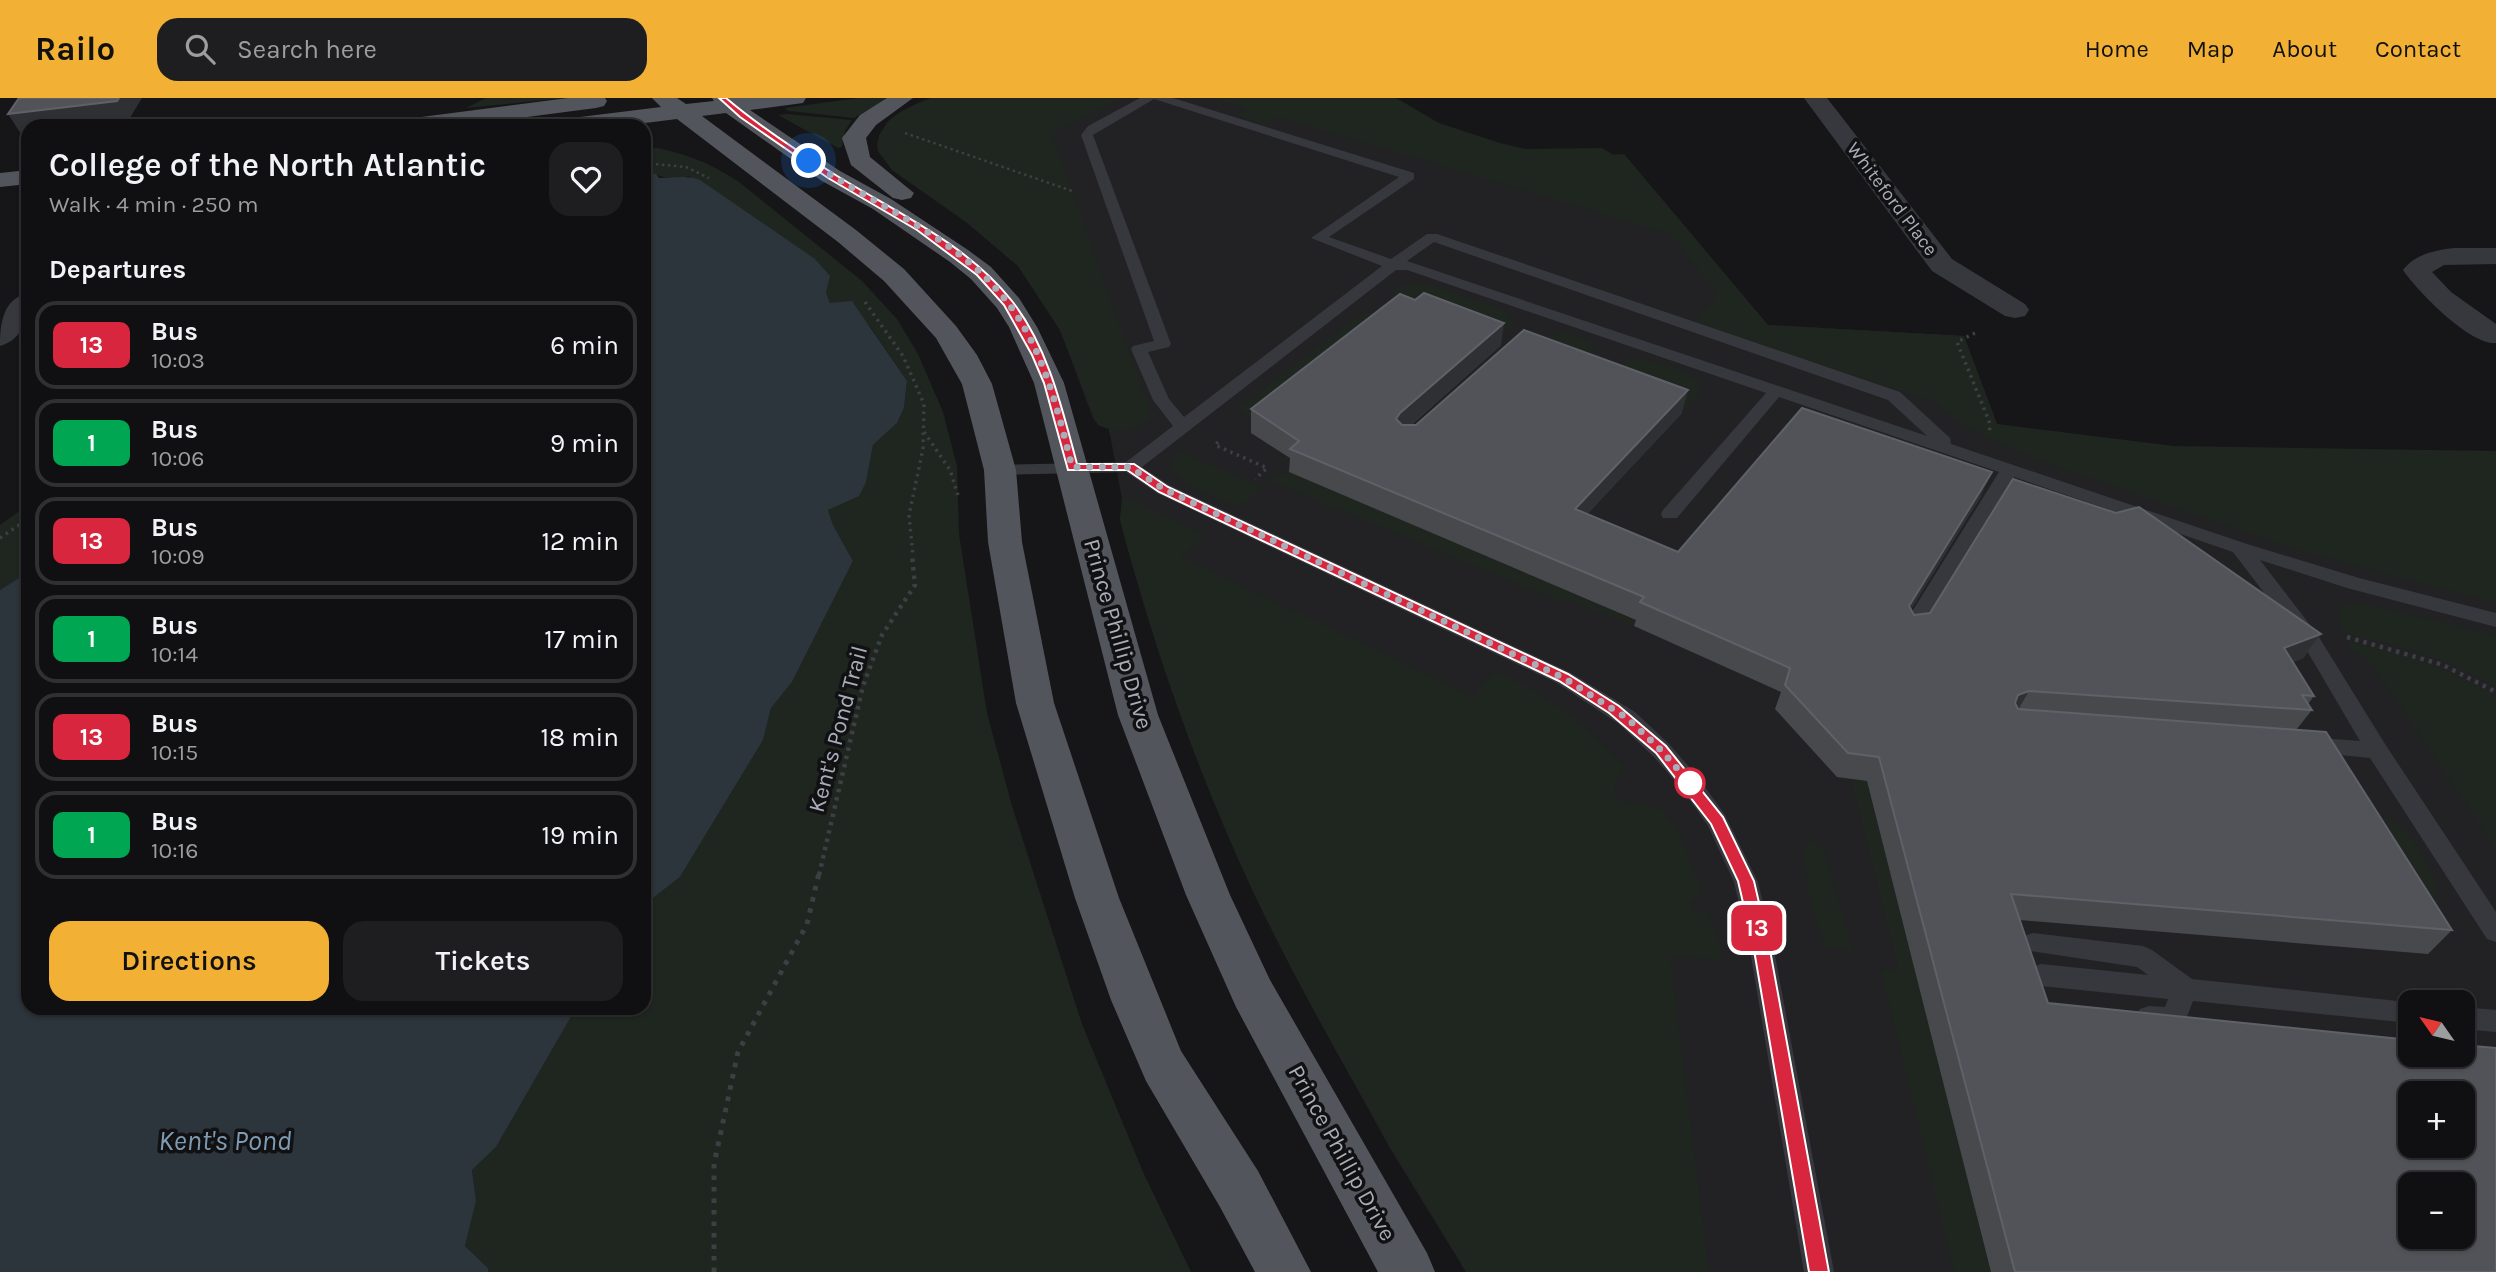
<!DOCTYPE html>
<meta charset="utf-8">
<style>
:root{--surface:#101012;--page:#1e1e20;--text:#f1f3f6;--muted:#9c9d9f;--line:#303032;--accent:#f2b134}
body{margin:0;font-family:Karla,sans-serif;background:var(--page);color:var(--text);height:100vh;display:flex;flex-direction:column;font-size:26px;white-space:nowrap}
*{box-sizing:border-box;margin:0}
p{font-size:23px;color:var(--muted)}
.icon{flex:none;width:38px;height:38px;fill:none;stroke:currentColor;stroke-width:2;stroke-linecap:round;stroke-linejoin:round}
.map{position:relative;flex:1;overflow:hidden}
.panel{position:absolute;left:21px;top:21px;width:630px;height:896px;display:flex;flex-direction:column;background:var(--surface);border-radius:21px;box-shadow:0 2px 5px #0004,0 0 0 2px var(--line)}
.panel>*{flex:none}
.badge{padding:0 14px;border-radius:10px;font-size:24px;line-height:46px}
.needle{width:46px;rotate:304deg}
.buttons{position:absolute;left:2398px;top:892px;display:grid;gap:14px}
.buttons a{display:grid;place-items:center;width:77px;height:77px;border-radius:14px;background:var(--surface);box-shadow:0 2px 5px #0004,0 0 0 2px var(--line);font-size:35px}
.you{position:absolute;width:35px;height:35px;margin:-18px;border:5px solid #fff;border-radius:50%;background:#1a73e8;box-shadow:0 0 0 10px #1a73e833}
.map>.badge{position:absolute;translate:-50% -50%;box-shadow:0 0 0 4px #fff}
h2{padding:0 28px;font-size:26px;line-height:63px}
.round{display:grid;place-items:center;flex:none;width:74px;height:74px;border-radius:21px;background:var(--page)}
.headline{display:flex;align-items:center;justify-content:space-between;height:119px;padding:0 28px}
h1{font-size:33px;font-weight:600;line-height:52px}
.primary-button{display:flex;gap:14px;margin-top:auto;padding:14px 28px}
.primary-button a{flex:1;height:80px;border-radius:21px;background:var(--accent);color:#111;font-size:28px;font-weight:600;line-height:80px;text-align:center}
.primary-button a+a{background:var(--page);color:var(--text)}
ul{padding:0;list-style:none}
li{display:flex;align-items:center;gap:21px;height:88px;margin:0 14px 10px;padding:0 14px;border:4px solid var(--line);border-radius:21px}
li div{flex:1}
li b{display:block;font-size:26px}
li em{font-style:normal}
li .badge{min-width:77px;font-weight:700;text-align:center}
header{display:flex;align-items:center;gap:42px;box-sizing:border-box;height:98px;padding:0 35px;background:var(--accent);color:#111}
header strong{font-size:33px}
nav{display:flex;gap:38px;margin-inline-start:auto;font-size:24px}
.search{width:490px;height:63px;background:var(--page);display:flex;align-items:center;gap:18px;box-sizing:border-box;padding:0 24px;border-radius:21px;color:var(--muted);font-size:26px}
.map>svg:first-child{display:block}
.built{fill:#222225;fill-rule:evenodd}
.green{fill:#1e261f}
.water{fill:#2c353c}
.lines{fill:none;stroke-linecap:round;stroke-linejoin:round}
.path-far3{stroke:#3d3f44;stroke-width:2.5;stroke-dasharray:2.5 3.5;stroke-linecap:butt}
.path-far2{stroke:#3d3f44;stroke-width:3.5;stroke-dasharray:2.5 4.5;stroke-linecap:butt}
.path-far1{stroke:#3d3f44;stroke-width:4.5;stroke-dasharray:3.5 5;stroke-linecap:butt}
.path{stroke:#3d3f44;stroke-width:5;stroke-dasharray:4.5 7;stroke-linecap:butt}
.lane{fill:#37383d;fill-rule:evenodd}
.street{fill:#37383d;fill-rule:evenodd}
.primary{fill:#53555c;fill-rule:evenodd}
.wall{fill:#47494d}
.shaded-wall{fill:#2f3033}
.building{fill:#525359;stroke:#5f6168;stroke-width:2;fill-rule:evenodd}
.line{fill:#d7263d;stroke:#fff;stroke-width:2}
.walk{stroke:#a8adb8;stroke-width:7;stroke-dasharray:0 12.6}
.stop-dot{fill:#fff;stroke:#d7263d;stroke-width:3.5}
.labels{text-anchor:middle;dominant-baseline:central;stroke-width:7;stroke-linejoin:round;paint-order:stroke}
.far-street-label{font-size:19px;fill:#a8adb8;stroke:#111113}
.street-label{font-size:23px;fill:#a8adb8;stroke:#111113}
.near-water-label{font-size:28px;font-style:italic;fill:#7f9bb3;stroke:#111113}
</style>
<header>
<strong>Railo</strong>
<div class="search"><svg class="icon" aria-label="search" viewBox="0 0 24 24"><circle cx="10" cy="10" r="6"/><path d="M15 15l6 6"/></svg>Search here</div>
<nav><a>Home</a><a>Map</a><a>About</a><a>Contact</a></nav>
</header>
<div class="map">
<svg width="2496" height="1174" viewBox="0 0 2496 1174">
<rect width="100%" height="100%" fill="#161618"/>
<path class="built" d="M931,0h316l85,5 197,56 95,-5 144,171 196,11 33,88 176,22 323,74v752h-1030l-75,-122 -57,-103 -44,-82 -58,-121 -43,-105 -57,-175 -12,-44 2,-21 -13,-70 -11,-4 -5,-7 -33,-88 -42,-64 -52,-44 -74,-52 -14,-19 1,-16 9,-14 12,-9zM2410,905h52v52h-52zM2410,996h52v52h-52zM2410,1087h52v52h-52z"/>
<path class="green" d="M486,0h81l-101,10z
M859,0h30l-35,20 -65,-7 -5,-3z
M931,0h189l-68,36 98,276 -1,10 -11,7 -29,6v-4l-11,-4 -38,-95 -42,-64 -52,-44 -74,-52 -14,-19 -1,-7c7,-27 30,-37 54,-46z
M1214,0h182l43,25 61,20 25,6 77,-1 12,7 10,-1 144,171 196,11 33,88 176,22 323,5v152l-202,-54 -242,-84 -63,-26 -35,-21 -22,-17 -238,-78 24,-30 -49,-59 -390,-117 -14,8 -29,-10 10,-6z
M787,16l65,6 -7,11 -3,16 -4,1 -60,-33z
M644,48c35,4 67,17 95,36l123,99 35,38 21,35 25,58 14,54 2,68 28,179 25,93 70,218 61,148 48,100h-703v-4l-23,-22 11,-45 -4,-31 24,-23 80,-139h68v-103l36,-28 83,-137 8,-32 21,-26 61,-121 -20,-36 -5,-15 38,-28 7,-37 24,-22 7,-15 3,-27 -38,-56 -39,-22 -4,-11 -137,-116c-17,6 -29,-1 -45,-4z
M1425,185l75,25 9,6 3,7 -2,6 -16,16 -101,-43 -1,-6 12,-10z
M1371,214l13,1 -123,112 -19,-13v-6l116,-90z
M1564,233l30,11v7l-10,11 -56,-5 19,-18z
M1631,261c23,0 51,9 70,23l-1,10 -18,21 -82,-31 19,-19z
M1180,353l82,36 -23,20c-14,-6 -74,-26 -66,-47 1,-4 4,-6 7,-9z
M1289,374l349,149 -4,5 -68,-27 -3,4 -297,-124z
M1122,401l11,2 73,35 -25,21 292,139 22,-25 36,18 37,24 58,54c-8,10 -15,18 -10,31 14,8 29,5 43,11 19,8 38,69 44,89l-12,2 4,13h15l11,36v11l-51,-4 39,316h-243c-73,-123 -148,-245 -210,-374 -57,-121 -102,-248 -136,-378z
M28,407v67l-28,18v-65z
M2358,504l138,33v53c-46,-30 -102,-43 -155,-56l-2,-18 3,-7z
M2345,543c53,11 106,26 151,56v151l-124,-184 -22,-16z
M1851,681l16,1 124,492h-37l-73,-302 18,1z
M2367,712c8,4 18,7 26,11 20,13 37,47 46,69l-5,7 -8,4z
M1811,741l13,10 29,102 -29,-4 -16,-57 -5,-36z"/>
<path class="water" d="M644,74l12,2 3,4c14,0 28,-3 41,2l115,79 15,17 -4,16 4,11 22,-2 55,80 -3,27 -7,15 -24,22 -7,37 -7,14 -31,14 5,15 20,36 -61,121 -21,26 -8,32 -83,137 -36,28z
M28,474v436h548l-80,139 -24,23 4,31 -11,45 23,22v4h-488v-682z"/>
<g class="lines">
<path class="path-far3" d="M905,35l170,59
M644,65l42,4 23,11"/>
<path class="path-far2" d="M865,204l38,54 21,48 -1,45 -14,66 4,41
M1975,235l-18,9 32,79 1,12
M924,334l26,38 8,25
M1218,344l-3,3 52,23 -12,11
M0,440l28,-19"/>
<path class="path-far1" d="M2347,539l96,28 53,27
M819,777l44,-189 19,-51 33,-50 -3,-30"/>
<path class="path" d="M714,1174v-108l24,-112 69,-128 12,-51"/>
<path class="lane" d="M1140,0h33l241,75v6l-85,58 62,22 36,-25h10l463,158 50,46 1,6 296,100 112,34 137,35v14l-149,-39 -87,-28 57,74 68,110 111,168v30l-9,-3 -117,-181 -71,-7 -3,-6 3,-6 8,-2 53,4 -57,-97 -70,-92 -219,-75 -97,159h-14l-3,-5 99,-159 -220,-75 -102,121h-14l-2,-4 2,-4 103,-117 -359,-123h-11l-254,197 27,18 402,188 64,39 34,32 29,33 27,38 33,67 16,68 60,322h-30l-54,-322 -16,-68 -26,-56 -26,-37 -29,-33 -34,-32 -62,-41 -400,-190 -31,-21 -126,3 -9,-5 9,-5 126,-3 47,-36 -20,-26 -22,-51 2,-3 21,-5 -73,-206 7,-9zM1154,1l245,78 -88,61 71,28 -198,151 -15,-18 -21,-47 21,-5 2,-3 -78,-209zM1434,144l454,158 39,36 -520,-175z
M2033,835l110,13 9,4 40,29 224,24h-6v20l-217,-22 -10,26c-14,5 -29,3 -43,-2l-4,-8 4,-8 9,-3 16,1 3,-8 -127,-13 -9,-3 -4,-8 4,-8 9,-3 107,11 -11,-8 -113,-17 -3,-7 3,-7z
M2462,909l34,3v22l-34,-3z"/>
<path class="street" d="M1804,0h23l125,161 73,45 4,6 -4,6 -10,2 -10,-2 -73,-45z
M2454,150h42v16l-52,1 -12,7 19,20 45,32v19c-25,3 -79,-52 -93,-73 12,-16 33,-20 51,-22z
M28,195c0,22 -3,46 -28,53 0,-23 3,-47 28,-53z"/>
<path class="primary" d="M568,0h37l2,3 -3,5 -8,2 -138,18h-64l4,-5 8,-2z
M652,0h25l9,6 28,-3 -2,-3h94l-3,5 -53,7 90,61 51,28 77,51 23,17 28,31 18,29 27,56 94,332 72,180 40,85 157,273 8,19h-57l-142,-265 -50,-112 -68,-180 -84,-332 -25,-56 -12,-19 -26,-29 -21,-17 -77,-53 -51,-28 -96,-68 -24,3 154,114 48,39 52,57 21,29 15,29 24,86 6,72 32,161 65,195 62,153 77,120 53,101h-56l-35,-65 -74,-126 -35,-81 -36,-102 -59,-195 -28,-161 -4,-72 -22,-86 -26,-46 -52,-57 -46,-39 -161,-123 -56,7h-69l4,-5 8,-2 97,-12z
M887,0h26l-37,27 -10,13 4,19 44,36 -3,5 -9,2 -9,-2 -42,-33 -9,-27 18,-23z
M28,72v14l-28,3v-14z"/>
</g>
<path class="wall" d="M1501,247l-90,80 271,-12 -95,101 91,38 303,-56 -70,113 3,6 407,19 -18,24 -10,4 21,34 -6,8 4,6 -16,20 156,200 -24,24 -408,-34 28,83 448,269h-505l-124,-491 -30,-4 -62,-68 6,-17 -147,-66 2,-6 -347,-148 1,-14 -39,-25v-24z"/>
<path class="shaded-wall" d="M119,0h23l-14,23 -41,5h-59v7l-7,1 -13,-20z
M1504,225l-3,22 -103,91 -2,-17 4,-6z
M1688,292l-6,23 -112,120 5,-24z
M1992,374l-11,24 -83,134 11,-24z
M2321,536l-18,24 -37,14 18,-24z
M2029,593l-14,24 -10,4 13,-24z"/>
<path class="building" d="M19,0h100l-2,3 -109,13z
M1424,195l80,30 -104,90 -4,6 6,6h14l108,-95 164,60 -113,119 103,43 124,-144 190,64 -83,134 5,9 16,-2 83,-134 103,34 23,-6 182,127 -37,14 30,48 -12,-1 10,15 -283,-19 -11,4 -3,8 3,6 308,23 126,198 -441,-36 37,109 362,37v15h52v-10l34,3v224h-481l-136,-515 -31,-4 -63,-68 5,-17 -150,-66 4,-5 -354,-148 9,-8 -48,-32 149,-115 15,6zM2410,996h52v52h-52zM2410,1087h52v52h-52z"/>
<path class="line" d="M719,0h7c33,28 71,53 108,76 61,38 132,69 178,127 36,46 50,107 65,163h57l34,23 400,187 51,32 47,40 57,71 31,64 16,69 59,322h-20l-55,-322 -16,-69 -27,-57 -55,-71 -47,-40 -50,-32 -400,-189 -32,-22h-59l-24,-87 -12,-28 -28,-50 -27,-30 -60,-45 -89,-52 -88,-61z"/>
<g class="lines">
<path class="walk" d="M809,63c67,45 149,76 199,142 36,47 50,108 64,164h58l34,22 400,189 63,40 34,32 29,33"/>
</g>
<circle class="stop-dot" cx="1690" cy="685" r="14"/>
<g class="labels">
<g class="far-street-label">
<text transform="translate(1892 101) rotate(53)">Whiteford Place</text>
</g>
<g class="street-label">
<text transform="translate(1118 536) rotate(74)">Prince Phillip Drive</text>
<text transform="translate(838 631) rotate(-75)">Kent's Pond Trail</text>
<text transform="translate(1342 1055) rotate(61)">Prince Phillip Drive</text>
</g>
<g class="near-water-label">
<text x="225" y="1042">Kent's Pond</text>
</g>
</g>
</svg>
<div class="buttons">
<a><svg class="needle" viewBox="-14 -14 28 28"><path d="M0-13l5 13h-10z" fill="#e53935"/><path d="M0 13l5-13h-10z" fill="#9c9d9f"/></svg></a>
<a>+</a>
<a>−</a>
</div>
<div class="you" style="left:809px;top:63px"></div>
<b class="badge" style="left:1757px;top:830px;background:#d7263d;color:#fff">13</b>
<section class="panel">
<div class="headline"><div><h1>College of the North Atlantic</h1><p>Walk · 4 min · 250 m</p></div><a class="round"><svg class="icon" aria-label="heart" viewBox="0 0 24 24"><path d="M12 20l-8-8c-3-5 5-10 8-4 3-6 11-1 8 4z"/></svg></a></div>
<h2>Departures</h2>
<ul>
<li><span class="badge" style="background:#d7263d;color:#fff">13</span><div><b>Bus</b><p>10:03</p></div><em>6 min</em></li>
<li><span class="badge" style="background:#00a651;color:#fff">1</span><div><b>Bus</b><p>10:06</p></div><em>9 min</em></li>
<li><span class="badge" style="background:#d7263d;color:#fff">13</span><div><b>Bus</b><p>10:09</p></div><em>12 min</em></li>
<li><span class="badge" style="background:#00a651;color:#fff">1</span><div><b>Bus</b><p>10:14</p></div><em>17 min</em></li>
<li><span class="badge" style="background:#d7263d;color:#fff">13</span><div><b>Bus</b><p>10:15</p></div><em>18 min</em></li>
<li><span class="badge" style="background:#00a651;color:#fff">1</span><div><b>Bus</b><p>10:16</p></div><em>19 min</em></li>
</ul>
<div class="primary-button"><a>Directions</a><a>Tickets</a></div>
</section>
</div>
